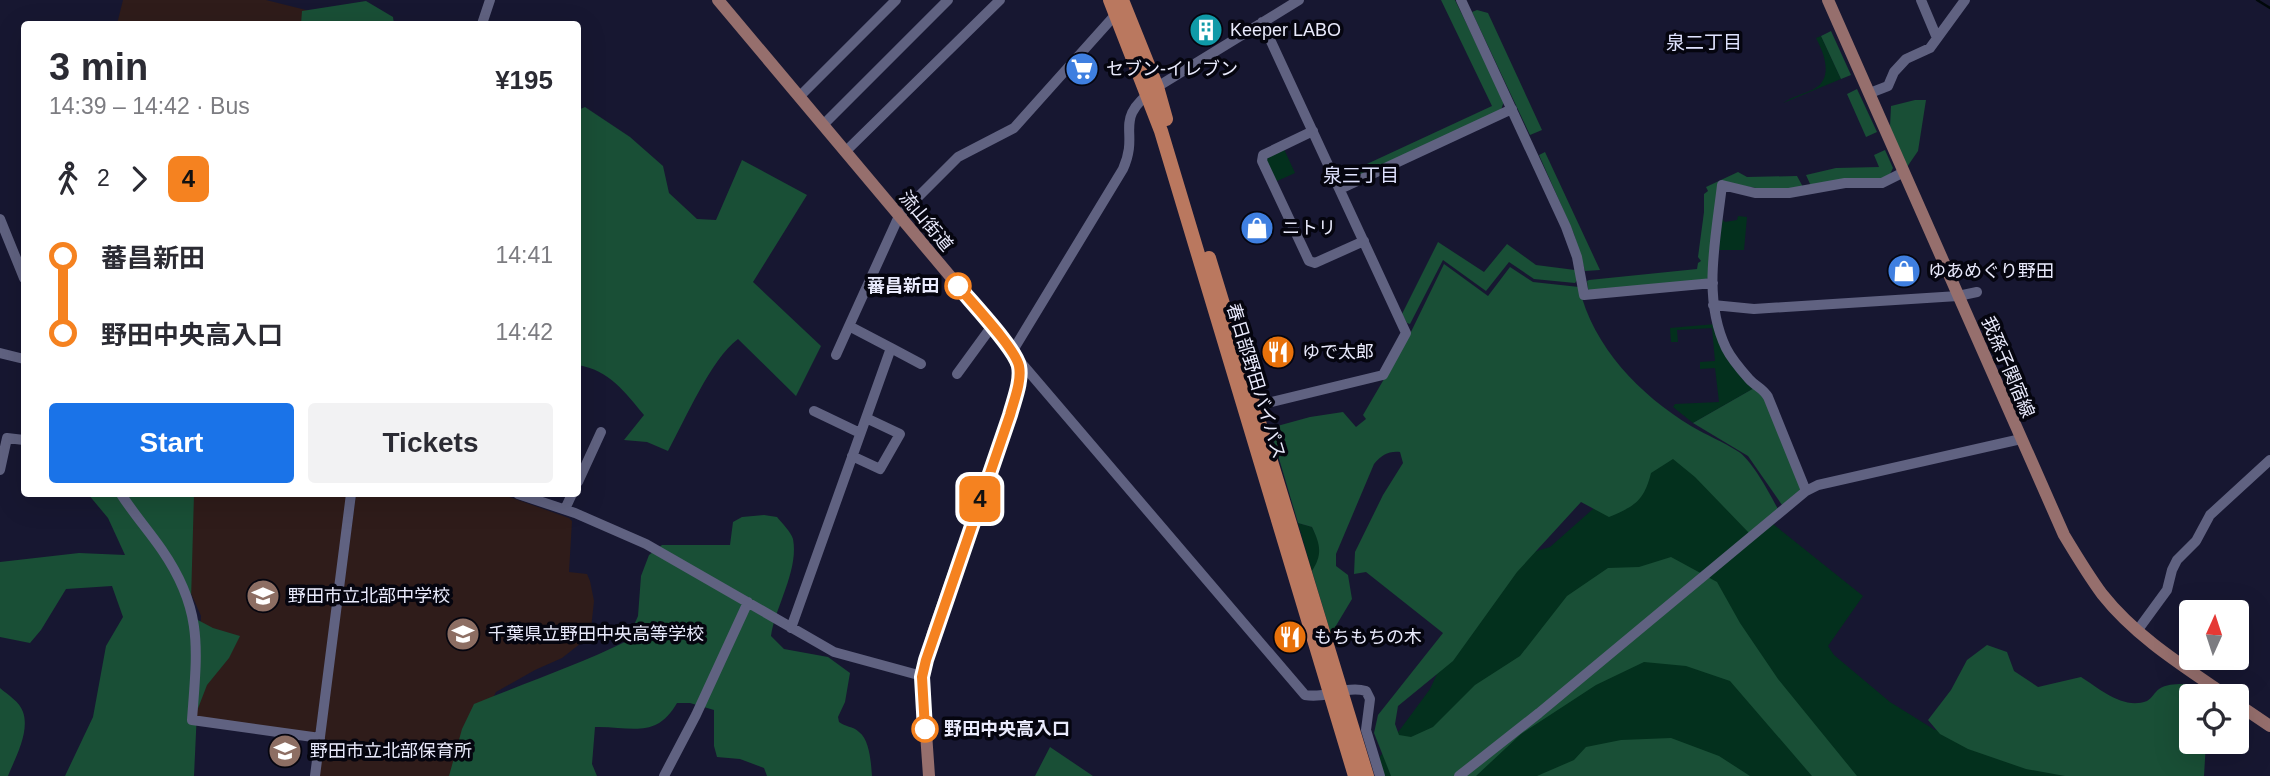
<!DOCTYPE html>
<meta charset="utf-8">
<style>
:root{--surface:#fff;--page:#f2f2f3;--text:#2b2b33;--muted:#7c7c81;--accent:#1a73e8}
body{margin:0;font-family:Helvetica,"Noto Sans JP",sans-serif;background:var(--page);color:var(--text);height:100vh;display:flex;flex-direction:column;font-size:26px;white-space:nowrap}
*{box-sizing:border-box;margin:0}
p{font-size:23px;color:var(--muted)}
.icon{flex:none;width:38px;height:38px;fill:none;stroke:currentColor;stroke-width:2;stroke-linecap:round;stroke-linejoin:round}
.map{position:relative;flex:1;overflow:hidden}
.details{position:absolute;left:21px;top:21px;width:560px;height:476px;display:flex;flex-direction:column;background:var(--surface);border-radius:7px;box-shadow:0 7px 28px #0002}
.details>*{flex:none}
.badge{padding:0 14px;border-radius:10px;font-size:24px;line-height:46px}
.needle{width:46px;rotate:3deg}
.controls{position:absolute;left:2179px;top:600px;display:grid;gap:14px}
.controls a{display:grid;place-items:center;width:70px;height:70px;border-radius:7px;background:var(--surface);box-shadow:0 7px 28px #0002;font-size:35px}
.map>.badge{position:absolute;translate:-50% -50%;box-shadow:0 0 0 4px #fff}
.legs{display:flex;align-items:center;gap:10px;height:77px;padding:0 28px;font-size:23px}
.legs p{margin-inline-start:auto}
.summary{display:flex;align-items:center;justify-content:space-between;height:119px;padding:0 28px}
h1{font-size:38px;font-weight:600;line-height:52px}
.cta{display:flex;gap:14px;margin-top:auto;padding:14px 28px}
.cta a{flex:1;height:80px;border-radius:7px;background:var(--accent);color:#fff;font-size:28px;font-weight:600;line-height:80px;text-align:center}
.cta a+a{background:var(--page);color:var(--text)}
ul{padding:0 28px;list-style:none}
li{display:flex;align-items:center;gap:24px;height:77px;font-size:26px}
li i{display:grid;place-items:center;width:10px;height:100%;margin:0 9px;background:currentColor}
li i::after{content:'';width:18px;height:18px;margin:-9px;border:5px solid;border-radius:50%;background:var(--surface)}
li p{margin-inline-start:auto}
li:first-child i{background:linear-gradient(#0000 50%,currentColor 0)}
li:last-child i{background:linear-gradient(currentColor 50%,#0000 0)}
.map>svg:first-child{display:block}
.education{fill:#2f1c1a}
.green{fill:#03301d}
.forest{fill:#194f36}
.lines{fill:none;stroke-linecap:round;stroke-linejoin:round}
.stream{stroke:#00080a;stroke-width:2.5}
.minor{stroke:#606281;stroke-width:10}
.major{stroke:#966f6d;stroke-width:12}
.highway{stroke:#ba785f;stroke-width:14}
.line-1-casing{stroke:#fff;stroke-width:16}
.line-1{stroke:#f58220;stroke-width:10}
.stop-1-dot{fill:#fff;stroke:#f58220;stroke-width:3.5}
.labels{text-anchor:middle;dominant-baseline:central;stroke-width:7;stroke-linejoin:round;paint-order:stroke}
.poi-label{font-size:18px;fill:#e9eafc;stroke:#05050f;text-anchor:start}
.street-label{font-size:18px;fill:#e9eafc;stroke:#05050f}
.stop-label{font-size:18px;font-weight:bold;fill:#e9eafc;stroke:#05050f;text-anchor:end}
.neighbourhood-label{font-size:19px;fill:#dfe2fe;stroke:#05050f}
</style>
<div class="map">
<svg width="2270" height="776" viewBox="0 0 2270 776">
<rect width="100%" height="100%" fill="#171731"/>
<path class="education" d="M123,0h143l56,14v10h-205z
M126,494h222l-32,237 -3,2 -114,-15 -3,-3 5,-99 -18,-41z
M356,494h145l68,24 3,3 -3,51 18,2 3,7 4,20 -3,28 -6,11 -23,18 -27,12 -39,22 -13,24 -6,60h-158z"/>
<path class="green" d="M1821,36l20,43 -58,24c8,-6 21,-9 31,-14 20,-11 10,-36 2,-51z
M1284,149l11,24 -20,9 -9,-21 2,-4z
M1738,216l9,1 -3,33h-25l3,-31 3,3 12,-2z
M1716,324l40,63 -63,36 -20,-16 2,-3 44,-2 -4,-34 -15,1v-7l15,-1 -3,-33 -35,2 1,12h-7l-1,-14z
M1672,439l68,14 8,9 30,47 -323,267h-71l-5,-18 51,-69 12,-26 88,-110 20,-6z
M1298,523l14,4c9,18 13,26 0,44z
M1773,524l90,72 -35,50 6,9 56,47 45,28h5l222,46h-698z"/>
<path class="forest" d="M1441,0h14l49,101 -3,9 -151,71 -8,-3 -1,-2 151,-70z
M366,1l27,16 1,7h-93l1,-13z
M1477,10l11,3 54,117 -12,5 -58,-123z
M1831,31l20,44 -10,4 -20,-43z
M1857,89l20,43 -11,5 -19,-43z
M1915,100h11l-8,51 -11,16 -17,-40 1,-21z
M585,107l45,30 33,29 6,27 28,26 19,1 26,-60 65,35 -54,87 68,64 -25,50 -58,-57c-27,20 -53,81 -70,112l-21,-9 -23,-2 20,-25c-19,-23 -35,-45 -66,-50v-255z
M1885,150l8,18 -3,6 -9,5 -70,7 -5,-11 30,-7 43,-1 -5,-12z
M1545,152l55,118 -15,1 -11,-37 -35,-79z
M1738,172l9,5 50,-1 6,11c-29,6 -56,0 -84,-6l-10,96 -4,3 -114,11 -3,-2 -1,-8 2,-1 108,-11 1,-6 3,-2 -3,-4 6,-45v-18l4,-3 -2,-4z
M1438,242l46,30 23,-28 29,21 39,5 2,10 -2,3 -41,-4 -25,-17 -23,29 -43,-31 -33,64 -3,-1 -5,-9z
M1444,264l44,32 22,-29 23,15 46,5c14,60 61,108 112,139 15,9 33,16 48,26 14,10 31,42 39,57l-28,25 -55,-57 -22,-18 -22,14c-7,28 -16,33 -42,44l-28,-15 -64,70 -64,89 -55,45 -3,18 4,11 12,2 22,-10 42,-42 45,-29 47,-60 41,-28 31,-1 32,-10 46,25 23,41 38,56 79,97h-45l-82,-95 -44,-15 -42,-4 -48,23 -75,49 -45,42h-85l-17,-43 4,-18 65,-82 -77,-61 -12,2 1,-22 28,-57 20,-32 -3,-11c-12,-1 -18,3 -26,12l-38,90v12l12,9 4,24 -21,35 -19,-63c11,-17 8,-27 0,-44l-14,-4 -28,-95 40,-11 33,-5 13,15 10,-8 -3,-4 45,-77z
M1756,387l4,3 43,98 -21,17 -34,-49 -55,-33z
M88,494h106l-3,107 5,18 17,9 27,8 -11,22 -22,27 -10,26 -3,65h-129l28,-59 13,-71 17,-29 -11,-31 -46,3 -25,41 -11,13 -30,-6v-75l79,-9 46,2 -17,-37z
M764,515l13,2c5,6 14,15 16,22 6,31 -18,68 -22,97l13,13 44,8 22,16 -5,29 -7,15 1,5c6,5 14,4 20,10 11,8 12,32 13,44h-105l-3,-8 -24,-9 -23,-2 -3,-11v-36l-24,-7h-13c-21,37 -47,23 -82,24l-3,37 5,12h-148l13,-47 12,-25c51,-21 104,-39 153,-63l11,-25 3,-40 8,-21 13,-10h68l3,-23 9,-5z
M1987,645l20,7 7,19 24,16 43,-10c19,12 42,33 66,24 5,-3 7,-8 12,-12 9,-6 21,-5 32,-5l12,12h-12v46h15l-2,34h-139l-39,-7 -58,-20 -28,-15 -12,-14 23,-30 16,-30z
M0,688c8,7 20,14 23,24 7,20 -8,46 -15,64h-8z
M1671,738l48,18 31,20h-213l37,-16 12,-13 35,-7z
M1050,747l43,29h-58z"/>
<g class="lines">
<path class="stream" d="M2257,0l13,8"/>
<path class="minor" d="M1299,0l-142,87c-47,34 -16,42 -34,82l-111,183 293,343c22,4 41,-10 61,-4l4,8 -4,31 14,46
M1461,0l105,227 11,30 7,38 129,-12
M1921,0l16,38
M482,24l8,-24
M1870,93l18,-7 6,-14 12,-13 24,-11 35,-48
M800,96l96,-96
M823,125l125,-125
M1313,131l-50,24 -1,6 47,100 6,2 49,-22
M845,152l155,-152
M1340,189l172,-80
M0,219l24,59
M1713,305l41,4 204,-13 19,-4
M891,348l30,16
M0,353l24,6
M836,355l13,-29
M957,374l35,-48
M1255,406l128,-31 23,-42 -144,-311
M814,411l46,22
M852,456l28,13 20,-35 -34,-16
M0,470l7,-32 17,2
M578,482l23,-50
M1806,491l-38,-94c-5,-9 -13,-11 -19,-18 -8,-9 -18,-21 -23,-31 -24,-50 -10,-110 -4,-163l33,8h34l56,-10h37l22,-11
M121,494c12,19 28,37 41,56 42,61 35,100 30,170l128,18
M518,494l57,19 71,31 188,108 88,24
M565,509l7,-15
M791,628l100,-280 -42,-22 50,-110 59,-59 56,-29 102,-114
M2137,631l30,-41 5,-20 5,-10 19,-19 14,-26 60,-55
M315,776l36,-282
M664,776l32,-61 52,-113
M1459,776l80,-63 267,-222 12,-6 203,-46"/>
<path class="major" d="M718,0l274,326c29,40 33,39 18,89l-77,218 -11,43 7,100
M1828,0l236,535c12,20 24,40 38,59 34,43 81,72 125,102
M2236,703l34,23"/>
<path class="highway" d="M1110,0l51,131 194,645
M1122,0l35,87 9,32
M1209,258l158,518"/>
</g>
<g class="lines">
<defs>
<path id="line-1" d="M925,729l-3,-52 4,-17 84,-245c4,-15 12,-34 9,-49 -4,-18 -47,-63 -61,-80"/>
</defs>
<use href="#line-1" class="line-1-casing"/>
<use href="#line-1" class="line-1"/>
</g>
<defs>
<symbol id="building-disc" viewBox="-11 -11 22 22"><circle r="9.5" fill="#0f9aa8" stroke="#05050f"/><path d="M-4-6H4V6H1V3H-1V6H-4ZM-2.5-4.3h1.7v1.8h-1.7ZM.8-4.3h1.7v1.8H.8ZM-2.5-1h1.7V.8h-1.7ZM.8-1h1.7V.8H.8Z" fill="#fff"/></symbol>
<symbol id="supermarket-disc" viewBox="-11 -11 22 22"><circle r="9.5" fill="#3f7fe0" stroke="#05050f"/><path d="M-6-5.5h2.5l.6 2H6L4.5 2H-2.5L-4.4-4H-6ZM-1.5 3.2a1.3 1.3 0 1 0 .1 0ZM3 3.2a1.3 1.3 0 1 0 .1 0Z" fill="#fff"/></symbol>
<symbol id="shop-disc" viewBox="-11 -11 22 22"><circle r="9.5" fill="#3f7fe0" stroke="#05050f"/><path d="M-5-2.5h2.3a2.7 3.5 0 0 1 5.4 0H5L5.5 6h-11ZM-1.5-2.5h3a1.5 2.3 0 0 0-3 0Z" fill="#fff"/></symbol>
<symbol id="restaurant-disc" viewBox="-11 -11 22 22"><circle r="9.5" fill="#e8710a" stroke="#05050f"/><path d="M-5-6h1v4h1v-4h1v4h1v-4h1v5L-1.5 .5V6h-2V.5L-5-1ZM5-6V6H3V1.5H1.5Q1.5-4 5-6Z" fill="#fff"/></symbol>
<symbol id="school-disc" viewBox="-11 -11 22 22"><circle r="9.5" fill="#8d6e63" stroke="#05050f"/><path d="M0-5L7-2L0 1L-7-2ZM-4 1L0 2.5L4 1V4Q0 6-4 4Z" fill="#fff"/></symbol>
</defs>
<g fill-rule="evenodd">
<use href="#building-disc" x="1187" y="11" width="38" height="38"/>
<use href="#supermarket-disc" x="1063" y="50" width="38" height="38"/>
<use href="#shop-disc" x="1238" y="209" width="38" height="38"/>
<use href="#shop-disc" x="1885" y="252" width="38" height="38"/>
<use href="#restaurant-disc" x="1259" y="333" width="38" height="38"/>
<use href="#school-disc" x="244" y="577" width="38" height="38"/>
<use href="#school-disc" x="444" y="615" width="38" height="38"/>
<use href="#restaurant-disc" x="1271" y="618" width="38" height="38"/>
<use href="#school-disc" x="266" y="732" width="38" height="38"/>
</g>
<g class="stop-1-dot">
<circle cx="958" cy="286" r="12"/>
<circle cx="925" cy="729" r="12"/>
</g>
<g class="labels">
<g class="poi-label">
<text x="1230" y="30">Keeper LABO</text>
<text x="1106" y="69">セブン-イレブン</text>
<text x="1282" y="228">ニトリ</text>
<text x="1928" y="271">ゆあめぐり野田</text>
<text x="1302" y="352">ゆで太郎</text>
<text x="288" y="596">野田市立北部中学校</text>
<text x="488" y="634">千葉県立野田中央高等学校</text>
<text x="1314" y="637">もちもちの木</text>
<text x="310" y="751">野田市立北部保育所</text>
</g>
<g class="street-label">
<text transform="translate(926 221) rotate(50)">流山街道</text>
<text transform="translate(2008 367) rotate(67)">我孫子関宿線</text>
<text transform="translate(1256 381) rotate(73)">春日部野田バイパス</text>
</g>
<g class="stop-label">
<text x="939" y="286">蕃昌新田</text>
<text x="944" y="729" text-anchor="start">野田中央高入口</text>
</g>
<g class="neighbourhood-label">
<text x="1704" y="42">泉二丁目</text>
<text x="1361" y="175">泉三丁目</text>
</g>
</g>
</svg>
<div class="controls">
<a><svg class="needle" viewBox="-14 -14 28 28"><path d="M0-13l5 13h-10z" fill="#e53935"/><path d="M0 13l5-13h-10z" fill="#7c7c81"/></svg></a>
<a><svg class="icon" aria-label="locate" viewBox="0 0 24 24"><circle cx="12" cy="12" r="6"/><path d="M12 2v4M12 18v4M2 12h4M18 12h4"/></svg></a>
</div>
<b class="badge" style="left:980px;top:499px;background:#f58220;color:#111">4</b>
<section class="details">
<div class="summary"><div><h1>3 min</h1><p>14:39 – 14:42 · Bus</p></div><b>¥195</b></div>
<div class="legs"><svg class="icon" aria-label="walk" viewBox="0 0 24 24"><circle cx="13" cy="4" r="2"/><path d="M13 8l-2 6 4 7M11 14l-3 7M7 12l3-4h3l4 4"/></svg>2<svg class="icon" aria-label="forward" viewBox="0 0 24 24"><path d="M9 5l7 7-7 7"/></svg><b class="badge" style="background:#f58220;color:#111">4</b></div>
<ul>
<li><i style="color:#f58220"></i><b>蕃昌新田</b><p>14:41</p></li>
<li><i style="color:#f58220"></i><b>野田中央高入口</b><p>14:42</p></li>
</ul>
<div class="cta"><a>Start</a><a>Tickets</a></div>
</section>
</div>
